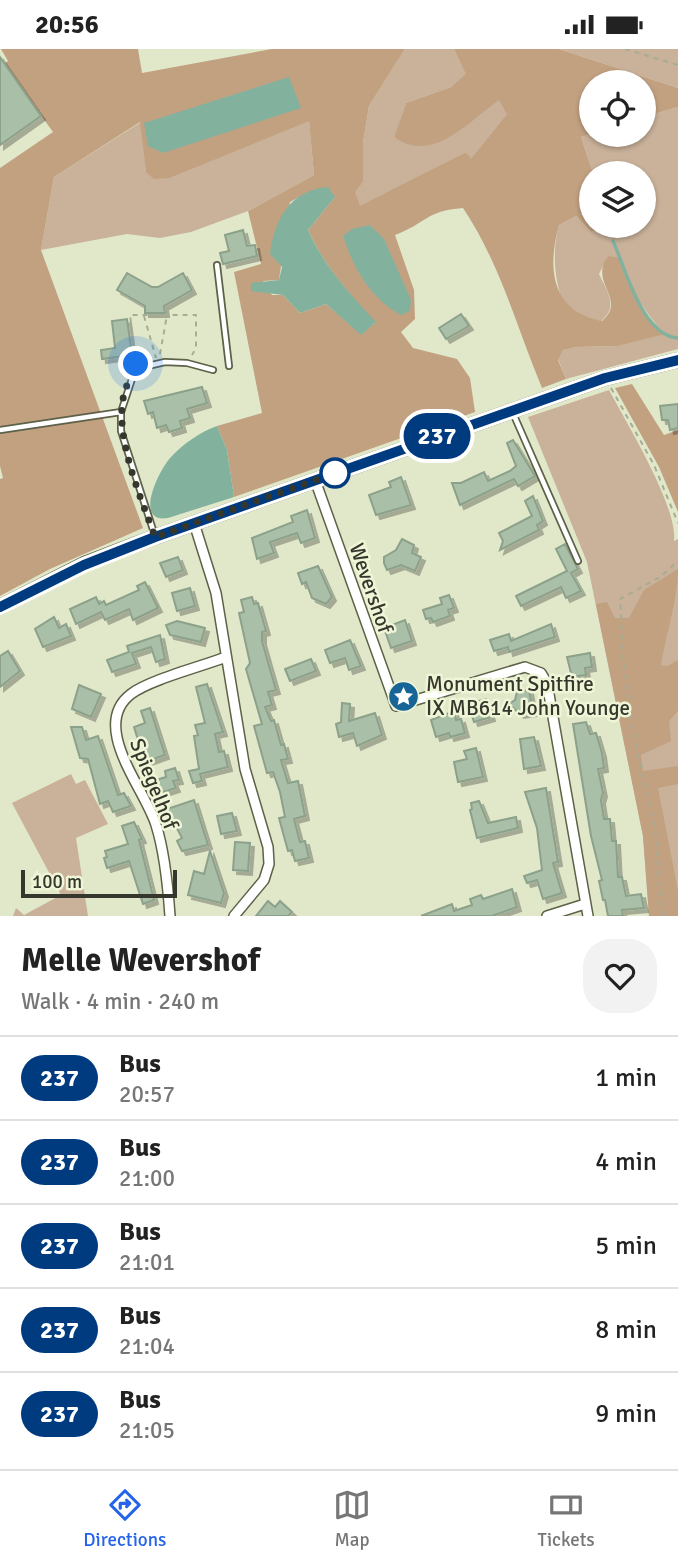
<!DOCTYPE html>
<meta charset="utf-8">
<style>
:root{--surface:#fff;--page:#f2f2f2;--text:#222;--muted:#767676;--line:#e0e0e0;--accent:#2563eb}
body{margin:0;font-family:Signika,sans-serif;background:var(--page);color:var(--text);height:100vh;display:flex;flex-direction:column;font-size:26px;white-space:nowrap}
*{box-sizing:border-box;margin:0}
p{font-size:23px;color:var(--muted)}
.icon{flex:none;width:38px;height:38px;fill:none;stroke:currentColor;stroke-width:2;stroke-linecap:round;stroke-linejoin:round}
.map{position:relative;height:867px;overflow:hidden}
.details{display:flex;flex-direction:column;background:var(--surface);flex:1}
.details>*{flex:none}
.badge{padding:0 14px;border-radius:23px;font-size:24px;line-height:46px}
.fabs{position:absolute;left:579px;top:21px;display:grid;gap:14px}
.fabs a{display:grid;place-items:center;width:77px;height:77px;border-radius:50%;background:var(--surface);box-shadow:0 2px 5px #0004;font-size:35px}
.scale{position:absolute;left:21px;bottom:18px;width:156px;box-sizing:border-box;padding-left:7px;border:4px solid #35372c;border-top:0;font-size:19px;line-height:24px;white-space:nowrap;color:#35372c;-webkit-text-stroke:5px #eff5d7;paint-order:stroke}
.you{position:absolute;width:35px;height:35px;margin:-18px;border:5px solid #fff;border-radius:50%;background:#1a73e8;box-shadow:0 0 0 10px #1a73e833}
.map>.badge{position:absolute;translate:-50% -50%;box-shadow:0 0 0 4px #fff}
.round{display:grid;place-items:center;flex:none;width:74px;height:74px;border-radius:28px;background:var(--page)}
.head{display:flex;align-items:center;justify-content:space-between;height:119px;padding:0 21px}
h1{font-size:33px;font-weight:800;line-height:52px}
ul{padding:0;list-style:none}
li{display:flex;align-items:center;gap:21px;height:84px;padding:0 21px;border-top:2px solid var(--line)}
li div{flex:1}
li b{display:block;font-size:26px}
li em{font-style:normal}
li .badge{min-width:77px;font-weight:700;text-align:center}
.status{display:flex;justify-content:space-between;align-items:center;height:49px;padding:0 35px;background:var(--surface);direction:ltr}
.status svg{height:19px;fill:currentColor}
.menu{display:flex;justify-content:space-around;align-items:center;height:98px;border-top:2px solid var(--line);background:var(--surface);font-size:19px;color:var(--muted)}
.menu a{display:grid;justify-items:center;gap:4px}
.menu .on{color:var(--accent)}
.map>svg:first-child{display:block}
.green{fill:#c9b19a}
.forest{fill:#c2a181;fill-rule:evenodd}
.water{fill:#82b29e}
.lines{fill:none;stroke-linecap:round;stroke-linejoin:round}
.stream{stroke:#82b29e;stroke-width:3.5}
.building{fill:#aabfa7;stroke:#8ca18a;stroke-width:2;filter:url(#shadow)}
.lane-casing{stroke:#5c6147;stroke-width:8}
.street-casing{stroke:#5c6147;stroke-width:12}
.secondary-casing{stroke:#5c6147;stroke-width:16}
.path{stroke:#a7ac95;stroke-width:2;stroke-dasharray:5 5;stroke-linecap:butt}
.lane{stroke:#fff;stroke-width:4.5}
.street{stroke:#fff;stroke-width:9}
.secondary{stroke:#fff;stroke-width:12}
.line-casing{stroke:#fff;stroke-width:16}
.line{stroke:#003b80;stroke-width:10}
.walk{stroke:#35372c;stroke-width:7;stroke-dasharray:0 12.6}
.stop-dot{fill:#fff;stroke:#003b80;stroke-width:3.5}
.labels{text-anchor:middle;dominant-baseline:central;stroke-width:5;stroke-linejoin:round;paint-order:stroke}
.street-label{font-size:21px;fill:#35372c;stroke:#eff5d7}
.poi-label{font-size:21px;fill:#35372c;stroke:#eff5d7;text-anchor:start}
</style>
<div class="status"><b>20:56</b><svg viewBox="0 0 49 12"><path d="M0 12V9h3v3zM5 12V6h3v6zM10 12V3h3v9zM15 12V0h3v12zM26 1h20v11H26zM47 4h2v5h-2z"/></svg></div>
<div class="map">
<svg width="678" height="867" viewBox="0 0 678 867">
<defs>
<filter id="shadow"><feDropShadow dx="4" dy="4" stdDeviation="0" flood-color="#0004"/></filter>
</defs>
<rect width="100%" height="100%" fill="#e1e8ca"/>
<path class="green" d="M405,0h49l13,25 -16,13 -45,16 -12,35 84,-23 22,-16 8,14 -37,47 -5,-8 -106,55 -6,-15 9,-10v-39l6,-37z
M559,0h119v39z
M678,58v242l-112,30 -8,-20 5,-9 14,-3 41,-1 47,-12c-23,-23 -36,-53 -57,-78l-9,18c8,17 20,33 2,47l-16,-3 -22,-15c-9,-25 -11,-53 -4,-78l17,-9 15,16 20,-6h33v-53h-51l-12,-36 10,-3 53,1v-18z
M309,71l5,55 -66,36 -57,21 -31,6 -33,-4 -86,16 13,-73 87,-55 5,50 24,6z
M609,341c17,32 69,117 65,151l4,-2v377h-29l-6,-80 -56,-274 -59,-145z
M71,725l5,10 9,-4 23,44 -32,14 12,78h-75l3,-8 8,7 37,-20 -49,-92z"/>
<path class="forest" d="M1,0h137l4,24 130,-24h133l-36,57 -6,37v39l-8,10 5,14 106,-54 5,7 36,-45 -8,-14c-30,21 -67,65 -105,37l12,-34 45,-16 15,-13 -12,-25h105l119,39v19l-34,10v-35h-52l-1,52 -10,3 12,36 -1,53 20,1 -21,5 -15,-16 -17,9c-12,43 -8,87 43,96 26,-22 -14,-38 6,-65l13,2c6,30 22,56 45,76l-48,12 -41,1 -14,3 -5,10 8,19 -24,9c-25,-60 -42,-125 -79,-180 -38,3 -36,15 -68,27l19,55 1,29 -14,13 12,16 44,11 13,19 5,34 -241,85 -7,-47 -10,-24 45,-13 -28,-141 27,-8 -13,-53 66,-36 -5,-54 -139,57 -16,1 -8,-7 -6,-50 -86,55 -13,73 102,278 -93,41 -50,27v-117l3,-1 -3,-12v-298l53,-36 -49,-68 4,-3zM301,147l34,1 -27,33c16,36 41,63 67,93l-14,11 -35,-30 -26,9 -17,-18h-11l-9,-14 16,-1 11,-78z
M632,335l32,51 14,-5v82l-19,-45 -44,-79z
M678,520c0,29 -12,65 -17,96l7,1 10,-6v51l-9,10 2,20 -30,14 2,16 35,-5v18l-20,4 20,103v25h-29l-6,-80 -47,-232 11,-2 8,16h14l15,-28z"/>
<path class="water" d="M289,28l12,31 -138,45 -15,-7 -4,-23z
M328,138l7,10 -27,33c16,36 41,63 68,92l-15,13 -35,-31 -26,9 -17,-18 -32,-4v-8l28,-3 3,-13 -12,-13c4,-34 20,-64 58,-67z
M370,176l14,14 27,61 -1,11 -9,4c-31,-17 -47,-46 -58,-79l9,-7z
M217,377l10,24 7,47 -66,21c-36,6 -8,-50 3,-61 12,-13 29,-25 46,-31z"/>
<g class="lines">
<path class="stream" d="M613,192c12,26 29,95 65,97"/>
</g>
<path class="building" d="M0,8l41,59 -41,29z
M243,181l4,16 8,-1 2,11 -34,8 -3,-11 9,-2 -4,-16z
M127,224l25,14h6l25,-14 9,17 -28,16 1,7h-20v-7l-28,-16z
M461,265l8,12 -23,13 -7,-11z
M127,270l5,36 -30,4 -1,-9 14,-2 -3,-27z
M202,338l5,16 -20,6 3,9 -10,3 2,7 -13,4 -3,-7 -9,3 -4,-16 -5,2 -4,-13z
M678,355v24l-8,2 -2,-10h-6l-2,-14z
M513,391l22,36 -17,10 -4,-7 -54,26 -8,-22h9l23,-11 4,9 22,-10 6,-5 -9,-23z
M401,428l10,28 -35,10 -7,-20 22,-8 -2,-5z
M533,447l10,25 -6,4 2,5 -39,20 3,-9 -4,-8 33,-17 -7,-15z
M307,461l8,28 -14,5 -4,-10 -27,9 4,11 -17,6 -5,-21 41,-16 -2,-6z
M402,490l12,6 -2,8 9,4 -6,14 -14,-6 -14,5 -3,-7v-6l12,-7z
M565,495l13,25 -7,4 10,18 -15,7 -5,-11 -40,19 -5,-10 51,-25 -11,-22z
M178,508l5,13 -17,7 -6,-14z
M318,517l14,31 -6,7 -14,-6 -6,-16 -4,2 -4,-11z
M145,533l13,26 -25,12 -4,-11 -24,11 -4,-8 -25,12 -6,-15 26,-12 3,7 5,-3 2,4 33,-15 -2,-4z
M190,539l5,18 -18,5 -5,-18z
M449,546l5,13 -6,2 2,6 -17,6 -2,-4 -5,1 -3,-9 19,-6 -2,-6z
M252,548l2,7 4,-1 8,28 -4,1v9l14,49 -8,2 4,13 -7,2 6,14 3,-1 7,25 3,-1 4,15 -7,1 7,23 10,-2 7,35 -11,3 6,23 5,-1 4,17 -14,3 -3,-11 -4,1 -9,-33 6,-1 -5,-25 -7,-20 -6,1 -13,-47 8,-2 -16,-55 4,-6 -11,-50 5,-1 -3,-12z
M54,568l5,11 7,-4 5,12 -28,11 -8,-18z
M405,571l7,21 -21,7 -7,-20z
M177,572l28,7 -4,14 -31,-7 -4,-10z
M551,575l4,13 -46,15 -1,-5 -14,4 -4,-11 19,-6 2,7z
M160,586l5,24 -9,3 -5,-15 -19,6 4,11 -24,8 -5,-12 22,-8 -2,-6z
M350,591l11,26 -12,4 -4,-12 -15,5 -5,-13z
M8,602l12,20 -20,16v-31z
M590,604l2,14 -7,1 1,7 -14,2 -5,-20z
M311,610l5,12 -26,10 -5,-12z
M207,635l16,48 -8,2 4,18 5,-1 4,16 -28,7 2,7 -9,2 -4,-12 10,-2 -5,-33 4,-1 -3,-10 10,-2 -9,-36z
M79,636l22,9 -10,23 -19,-8z
M529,641l4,22 -13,2 -11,-10 6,-4 2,-8z
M486,650l5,18 -17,5 -6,-18z
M342,654l8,1 -1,17 26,-8 7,22 -25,11 -4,-13 -14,4 -3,-13 5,-2z
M150,659l15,47 -20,7 -11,-35 11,-4 -4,-12z
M454,662l2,9 5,-1 4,14 -15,4 -1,-4 -13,4 -5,-17z
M586,673l4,12 6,-1 6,20 2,15 -6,1 5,24 -2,7 3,19h6l2,22h4l2,36h4l4,19 15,-2 3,14 -22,2 1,6h-15l-3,-16h-2l-4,-19 3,-1 -11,-44 -18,-112z
M71,678h11l4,13 12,-4 20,59 6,-2 7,13 -18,6 -5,-11 -8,3 -12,-45 -8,-1z
M534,688l7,29 -17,3 -4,-30z
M476,699l7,29 -25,5 -4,-20 13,-3 -3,-8z
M175,719l4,12 -6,1 3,7 -16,5 -4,-13 10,-3 -1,-6z
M546,739l12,74 -5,1 9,30 -19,6 -6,-19 -10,3 -3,-7 18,-6 -5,-42 -12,-36z
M194,751l14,45 -26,6 -5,-10 5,-3 -15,-29z
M479,752l9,22 28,-6 2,11 -41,10 -7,-28 2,-1 -1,-6z
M232,764l5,18 -16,3 -4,-18z
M134,773l8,17 -3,1 15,60 -11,4 -14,-43 -22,7 -3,-10 3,-1 -2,-6 23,-7 -6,-18z
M235,793l15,1 -2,28 -15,-1z
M210,802l14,42 -3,10 -33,-8 6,-24 10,3z
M512,840l5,18 -25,9h-71l31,-12 2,7 18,-6 -2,-6 11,-4 2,4z
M268,852l7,6 5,-6 12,11 -4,4h-32z"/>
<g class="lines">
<defs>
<path id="lane" d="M217,216l12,101
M512,362l66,150
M0,381l121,-18
M155,487l-34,-105v-19l13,-39 5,-5 26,-6 22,1 26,7"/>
<path id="street" d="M315,431l81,226 129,-39 16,6 6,10 41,233
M194,474l22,70 29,176 23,78 1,17 -5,16 -30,36
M170,867c-2,-29 -5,-63 -14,-91 -11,-36 -67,-99 -25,-131 18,-14 72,-28 95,-37
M547,867l38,-12"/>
<path id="secondary" d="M0,558l84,-43 71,-27 450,-159 73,-18"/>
</defs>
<use href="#lane" class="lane-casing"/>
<use href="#street" class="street-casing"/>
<use href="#secondary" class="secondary-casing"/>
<path class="path" d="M625,0l53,16
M144,267l12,42
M160,305l7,-39
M136,313l-6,-47h66v33l-4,7
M611,339l43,77 24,58
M662,867l-7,-88 -20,-87 -11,-73 -4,-69 40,-22 18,-16"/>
<use href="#lane" class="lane"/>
<use href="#street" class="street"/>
<use href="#secondary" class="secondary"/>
</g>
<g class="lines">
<defs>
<path id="line" d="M0,558l84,-42 71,-28 450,-159 73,-18"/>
</defs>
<use href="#line" class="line-casing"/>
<use href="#line" class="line"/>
<path class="walk" d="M136,315l1,6c-37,38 3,124 18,167l180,-64"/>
</g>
<defs>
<symbol id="sight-disc" viewBox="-11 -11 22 22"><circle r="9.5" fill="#176497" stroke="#eff5d7"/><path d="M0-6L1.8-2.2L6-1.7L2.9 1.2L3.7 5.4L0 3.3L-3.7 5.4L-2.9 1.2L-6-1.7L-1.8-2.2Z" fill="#fff"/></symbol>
</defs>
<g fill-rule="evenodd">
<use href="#sight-disc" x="386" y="630" width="35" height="35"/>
</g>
<circle class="stop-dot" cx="335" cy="424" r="14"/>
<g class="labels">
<g class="street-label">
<text transform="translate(371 539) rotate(71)">Wevershof</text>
<text transform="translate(154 735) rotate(68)">Spiegelhof</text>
</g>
<g class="poi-label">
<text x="426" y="635">Monument Spitfire<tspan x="426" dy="24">IX MB614 John Younge</tspan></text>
</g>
</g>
</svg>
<div class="fabs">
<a><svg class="icon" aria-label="locate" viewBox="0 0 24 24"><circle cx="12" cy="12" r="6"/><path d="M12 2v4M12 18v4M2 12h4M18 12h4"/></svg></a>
<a><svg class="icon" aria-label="layers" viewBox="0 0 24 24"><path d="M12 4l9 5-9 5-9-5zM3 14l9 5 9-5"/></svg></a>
</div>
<div class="scale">100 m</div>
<div class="you" style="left:136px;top:315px"></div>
<b class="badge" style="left:437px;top:387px;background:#003b80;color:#fff">237</b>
</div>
<section class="details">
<div class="head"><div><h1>Melle Wevershof</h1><p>Walk · 4 min · 240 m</p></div><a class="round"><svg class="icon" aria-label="heart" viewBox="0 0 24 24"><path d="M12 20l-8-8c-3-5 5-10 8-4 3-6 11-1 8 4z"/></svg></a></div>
<ul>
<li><span class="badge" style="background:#003b80;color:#fff">237</span><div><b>Bus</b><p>20:57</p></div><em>1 min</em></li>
<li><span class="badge" style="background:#003b80;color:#fff">237</span><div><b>Bus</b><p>21:00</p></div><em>4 min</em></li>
<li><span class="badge" style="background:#003b80;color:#fff">237</span><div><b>Bus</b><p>21:01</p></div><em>5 min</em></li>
<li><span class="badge" style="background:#003b80;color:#fff">237</span><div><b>Bus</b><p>21:04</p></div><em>8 min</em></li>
<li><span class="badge" style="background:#003b80;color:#fff">237</span><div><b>Bus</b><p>21:05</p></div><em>9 min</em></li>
</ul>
</section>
<nav class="menu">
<a class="on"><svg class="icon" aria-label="directions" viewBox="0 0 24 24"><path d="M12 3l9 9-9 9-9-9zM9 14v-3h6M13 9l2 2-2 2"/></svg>Directions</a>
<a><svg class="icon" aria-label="map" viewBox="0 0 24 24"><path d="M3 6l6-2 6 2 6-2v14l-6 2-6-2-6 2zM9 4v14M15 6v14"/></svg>Map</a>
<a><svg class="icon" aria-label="tickets" viewBox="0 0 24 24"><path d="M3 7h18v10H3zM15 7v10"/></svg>Tickets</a>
</nav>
